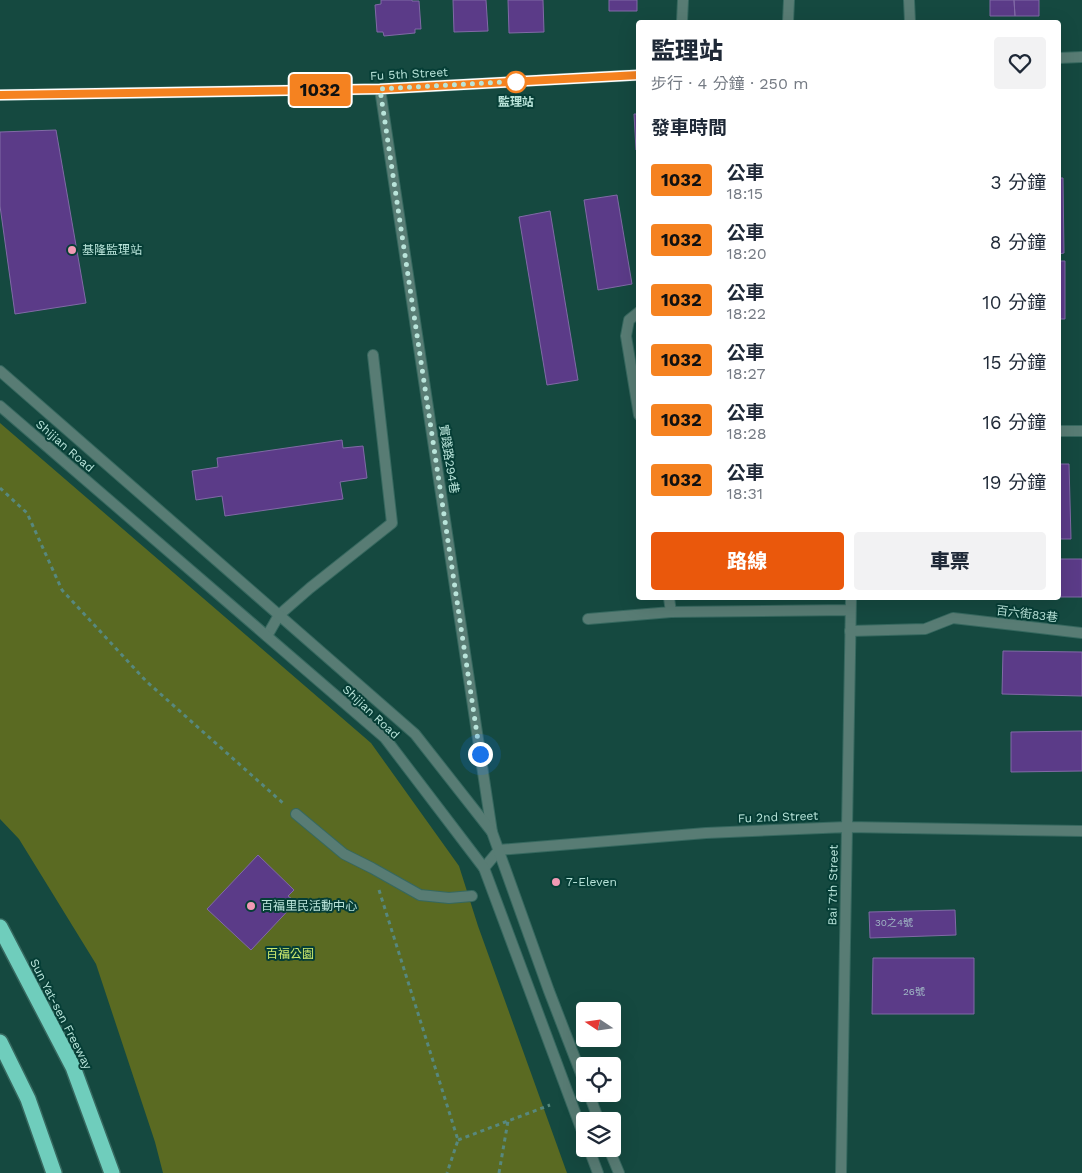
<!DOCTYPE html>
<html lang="zh-TW">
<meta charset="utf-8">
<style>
:root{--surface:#fff;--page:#f2f2f3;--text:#1f2937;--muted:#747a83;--accent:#ea580c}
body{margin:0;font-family:"Work Sans","Noto Sans TC",sans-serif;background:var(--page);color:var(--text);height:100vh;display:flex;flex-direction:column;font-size:19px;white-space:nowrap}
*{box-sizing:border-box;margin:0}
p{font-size:16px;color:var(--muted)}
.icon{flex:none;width:28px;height:28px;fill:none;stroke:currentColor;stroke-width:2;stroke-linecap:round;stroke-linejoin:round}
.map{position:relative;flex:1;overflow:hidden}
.side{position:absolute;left:636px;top:20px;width:425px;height:580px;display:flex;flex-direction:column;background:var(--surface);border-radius:5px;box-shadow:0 5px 20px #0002}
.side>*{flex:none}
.badge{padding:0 10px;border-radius:4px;font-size:18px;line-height:32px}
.needle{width:32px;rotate:283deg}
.controls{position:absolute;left:576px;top:1002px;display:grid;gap:10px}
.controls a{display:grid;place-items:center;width:45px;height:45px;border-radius:5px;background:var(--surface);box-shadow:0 5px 20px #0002;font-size:25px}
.you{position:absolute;width:25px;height:25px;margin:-12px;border:4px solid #fff;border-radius:50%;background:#1a73e8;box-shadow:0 0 0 8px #1a73e833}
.map>.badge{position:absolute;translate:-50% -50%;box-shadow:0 0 0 2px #fff}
h2{padding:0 15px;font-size:19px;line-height:45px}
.round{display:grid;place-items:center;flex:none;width:52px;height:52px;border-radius:5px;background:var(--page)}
.summary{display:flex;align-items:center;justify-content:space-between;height:85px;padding:0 15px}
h1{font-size:24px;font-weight:800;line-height:38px}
.cta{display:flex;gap:10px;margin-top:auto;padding:10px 15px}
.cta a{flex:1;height:58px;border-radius:5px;background:var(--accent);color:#fff;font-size:20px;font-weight:800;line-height:58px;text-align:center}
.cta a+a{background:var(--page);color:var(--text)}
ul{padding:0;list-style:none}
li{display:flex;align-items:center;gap:15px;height:60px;padding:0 15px}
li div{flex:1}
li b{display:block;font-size:19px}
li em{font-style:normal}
li .badge{min-width:55px;font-weight:700;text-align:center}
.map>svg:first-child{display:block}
.green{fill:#5a6a22}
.building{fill:#5b3b88;stroke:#806aa6}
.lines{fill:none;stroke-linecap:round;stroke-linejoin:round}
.service-casing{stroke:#36685f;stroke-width:12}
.minor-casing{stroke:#36685f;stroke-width:12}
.tertiary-casing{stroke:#36685f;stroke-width:12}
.motorway-casing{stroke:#36685f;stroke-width:18}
.path{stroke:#57887e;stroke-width:3;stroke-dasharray:4 4;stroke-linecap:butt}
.service{stroke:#587c74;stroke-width:10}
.minor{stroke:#587c74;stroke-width:10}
.tertiary{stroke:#587c74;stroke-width:10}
.motorway{stroke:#6fcdbc;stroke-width:15}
.line-casing{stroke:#fff;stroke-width:11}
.line{stroke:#f58220;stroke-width:8}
.walk{stroke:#b9e4da;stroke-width:5;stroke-dasharray:0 9}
.stop-dot{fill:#fff;stroke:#f58220;stroke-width:2.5}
.poi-dot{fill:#f19ab4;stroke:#063e36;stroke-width:2}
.labels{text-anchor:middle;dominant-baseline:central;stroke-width:4;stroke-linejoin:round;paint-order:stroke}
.number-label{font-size:10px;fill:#a2bac6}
.street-label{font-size:12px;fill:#b9e4da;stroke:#063e36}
.stop-label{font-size:12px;font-weight:bold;fill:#b9e4da;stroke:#063e36}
.poi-label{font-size:12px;fill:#b9e4da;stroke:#063e36;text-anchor:start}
.park-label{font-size:12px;fill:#ceea6e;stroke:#063e36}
</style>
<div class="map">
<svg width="1082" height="1173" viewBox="0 0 1082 1173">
<rect width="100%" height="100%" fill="#154940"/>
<path class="green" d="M0,423l371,320 88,123 19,60 89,247h-404l-8,-31 -59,-178 -77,-125 -19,-20z"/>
<path class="building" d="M381,0h31v1h7l2,28h-6v4l-31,3 -1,-4h-6l-2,-27 6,-1z
M453,0h33l2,31 -34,1z
M508,0h35l1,32 -35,1z
M609,0h28v11h-28z
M990,0h24l1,16h-25z
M1014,0h25v16h-24z
M634,114h5v36h-3z
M56,130l30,173 -71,11 -15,-108v-74z
M1059,178h4l1,75 -5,1z
M617,195l15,89 -34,6 -14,-90z
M550,211l28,169 -31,5 -28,-168z
M1059,261h6v58h-6z
M342,440l1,8 20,-2 4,32 -27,4 3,17 -118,17 -3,-20 -26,4 -4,-29 26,-4 -1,-9z
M1059,464h10l2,75h-12z
M1059,559h23v38h-23z
M1003,651l79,1v44l-80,-2z
M1082,731v40l-71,1v-40z
M258,855l36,35 -6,6 8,6 -45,48 -44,-41z
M955,910l1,25 -86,3 -1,-26z
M873,958h101v56h-102z"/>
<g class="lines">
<defs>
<path id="service" d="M909,0l1,22
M682,22l1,-22
M788,22l1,-22
M850,631l75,-2 28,-11 129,15
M267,636l12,-21 31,-27 82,-65 -19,-168
M296,814l48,40 28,14 48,27 29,3 23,-2"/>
<path id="minor" d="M1059,58l23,-1
M380,89l112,743
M0,95l380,-6 259,-14
M639,312l-10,8 -3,16 13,79
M1059,431h23
M669,598l2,14
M588,619l83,-7 179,-2
M484,868l15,-18 207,-17 141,-6 235,4
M841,1173l10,-575"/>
<path id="tertiary" d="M0,371l415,363 77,98 57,159 36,93
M0,406l385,332 99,130 101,271
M589,1094l10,27
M589,1149l9,24
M609,1149l10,24"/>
<path id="motorway" d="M0,927l73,140 39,106
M0,1042l28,57 26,74"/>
</defs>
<use href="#service" class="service-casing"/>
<use href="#minor" class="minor-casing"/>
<use href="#tertiary" class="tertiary-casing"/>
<use href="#motorway" class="motorway-casing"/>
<path class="path" d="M0,488l27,25 35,77 84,91 138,123
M379,890l79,250 -11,33
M458,1140l92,-35
M499,1173l9,-52"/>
<use href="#service" class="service"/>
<use href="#minor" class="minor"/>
<use href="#tertiary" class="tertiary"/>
<use href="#motorway" class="motorway"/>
</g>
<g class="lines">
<defs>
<path id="line" d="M0,95l380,-6 259,-14"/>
</defs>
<use href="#line" class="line-casing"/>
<use href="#line" class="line"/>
<path class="walk" d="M480,754l-100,-665 139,-8 -3,1"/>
</g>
<circle class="stop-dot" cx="516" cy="82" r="10"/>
<g class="poi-dot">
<circle cx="72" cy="250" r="5"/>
<circle cx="556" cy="882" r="5"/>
<circle cx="251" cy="906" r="5"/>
</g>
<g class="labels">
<g class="number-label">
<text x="894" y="922">30之4號</text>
<text x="914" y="991">26號</text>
</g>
<g class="street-label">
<text transform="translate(409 74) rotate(-3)">Fu 5th Street</text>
<text transform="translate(65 446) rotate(41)">Shijian Road</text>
<text transform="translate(449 459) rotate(81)">實踐路294巷</text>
<text transform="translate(1027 614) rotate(7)">百六街83巷</text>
<text transform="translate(371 712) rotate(43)">Shijian Road</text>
<text transform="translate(778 817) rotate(-2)">Fu 2nd Street</text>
<text transform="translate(833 885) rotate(-89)">Bai 7th Street</text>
<text transform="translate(61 1014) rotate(63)">Sun Yat-sen Freeway</text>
</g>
<g class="stop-label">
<text x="516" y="102">監理站</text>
</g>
<g class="poi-label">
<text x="82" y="250">基隆監理站</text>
<text x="566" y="882">7-Eleven</text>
<text x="261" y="906">百福里民活動中心</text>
</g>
<g class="park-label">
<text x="290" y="954">百福公園</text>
</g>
</g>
</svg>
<div class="controls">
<a><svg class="needle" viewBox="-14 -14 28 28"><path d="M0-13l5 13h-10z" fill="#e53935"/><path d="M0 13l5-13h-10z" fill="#747a83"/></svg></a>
<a><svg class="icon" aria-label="locate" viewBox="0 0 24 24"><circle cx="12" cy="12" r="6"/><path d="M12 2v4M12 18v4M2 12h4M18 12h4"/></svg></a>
<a><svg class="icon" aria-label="layers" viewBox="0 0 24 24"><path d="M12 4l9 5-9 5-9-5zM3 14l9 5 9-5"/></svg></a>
</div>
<div class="you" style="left:480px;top:754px"></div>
<b class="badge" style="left:320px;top:90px;background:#f58220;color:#111">1032</b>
<section class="side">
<div class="summary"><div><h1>監理站</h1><p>步行 · 4 分鐘 · 250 m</p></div><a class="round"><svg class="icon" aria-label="heart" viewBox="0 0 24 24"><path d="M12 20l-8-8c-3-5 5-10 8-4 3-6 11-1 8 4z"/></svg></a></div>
<h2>發車時間</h2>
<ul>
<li><span class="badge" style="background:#f58220;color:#111">1032</span><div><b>公車</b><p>18:15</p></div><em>3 分鐘</em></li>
<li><span class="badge" style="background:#f58220;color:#111">1032</span><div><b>公車</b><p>18:20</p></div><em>8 分鐘</em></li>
<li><span class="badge" style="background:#f58220;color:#111">1032</span><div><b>公車</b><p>18:22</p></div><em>10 分鐘</em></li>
<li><span class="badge" style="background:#f58220;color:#111">1032</span><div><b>公車</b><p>18:27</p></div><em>15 分鐘</em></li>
<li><span class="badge" style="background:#f58220;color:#111">1032</span><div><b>公車</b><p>18:28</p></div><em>16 分鐘</em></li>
<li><span class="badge" style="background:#f58220;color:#111">1032</span><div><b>公車</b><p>18:31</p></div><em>19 分鐘</em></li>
</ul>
<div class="cta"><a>路線</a><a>車票</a></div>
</section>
</div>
